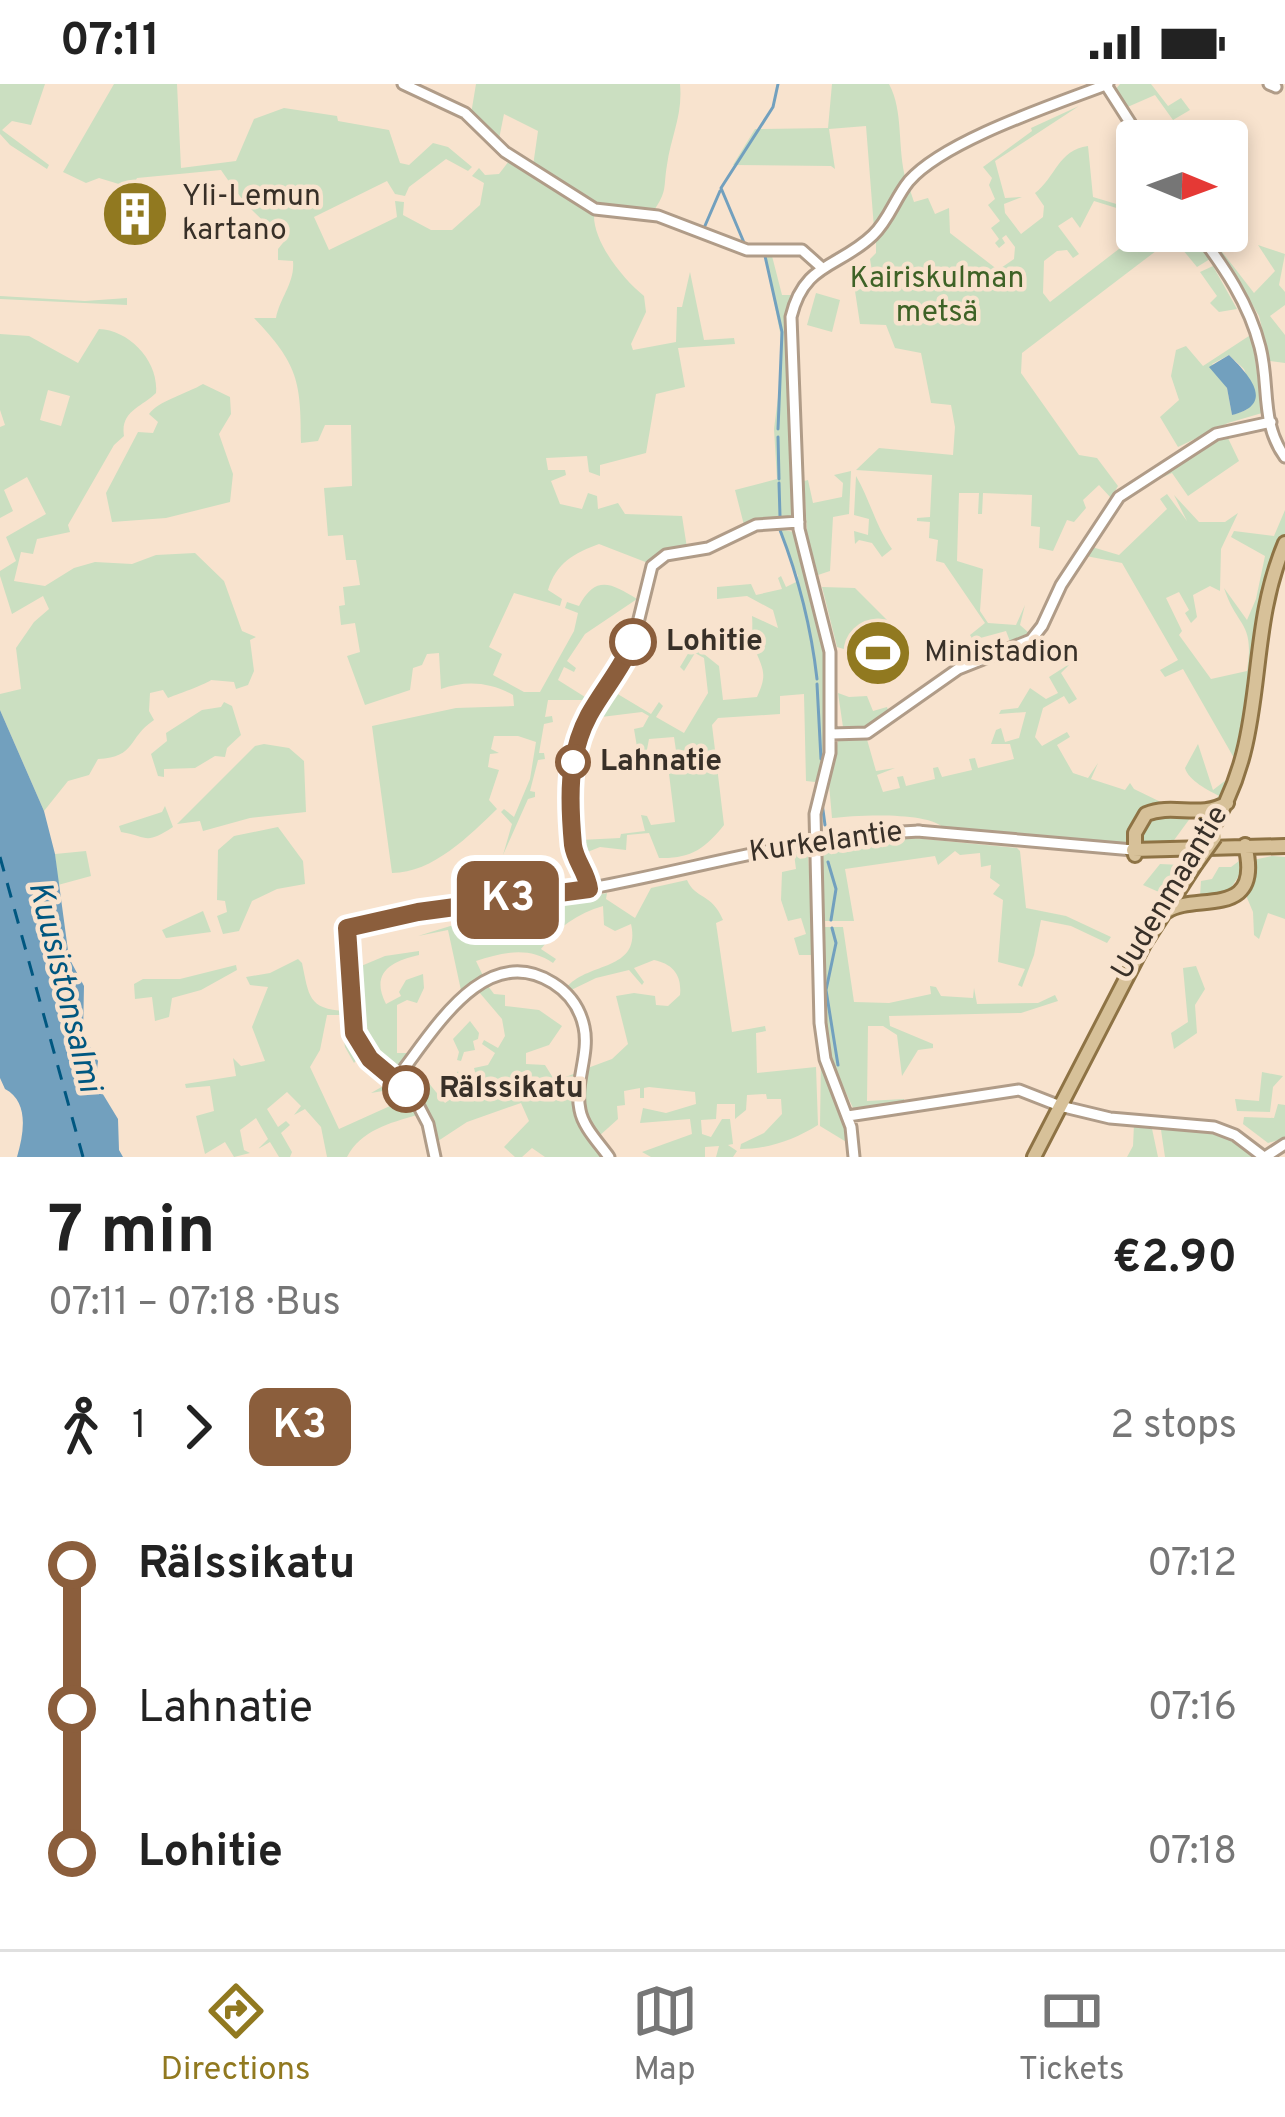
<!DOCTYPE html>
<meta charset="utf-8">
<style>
:root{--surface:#fff;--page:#f2f2f2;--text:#222;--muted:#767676;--line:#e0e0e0;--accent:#917920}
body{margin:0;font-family:Overpass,sans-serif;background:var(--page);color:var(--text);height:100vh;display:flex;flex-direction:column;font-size:45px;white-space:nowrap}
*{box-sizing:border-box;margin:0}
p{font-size:39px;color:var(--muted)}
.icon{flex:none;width:66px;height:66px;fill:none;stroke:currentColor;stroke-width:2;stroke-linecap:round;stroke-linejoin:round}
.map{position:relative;height:1073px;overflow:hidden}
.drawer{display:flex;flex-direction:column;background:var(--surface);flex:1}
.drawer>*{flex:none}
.badge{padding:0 24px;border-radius:18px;font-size:42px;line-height:78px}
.needle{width:78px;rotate:91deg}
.buttons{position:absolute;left:1116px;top:36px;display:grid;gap:24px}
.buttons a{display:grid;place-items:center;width:132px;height:132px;border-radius:12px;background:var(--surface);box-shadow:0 6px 18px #0003;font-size:60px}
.map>.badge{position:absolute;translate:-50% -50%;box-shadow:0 0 0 6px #fff}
.legs{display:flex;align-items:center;gap:18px;height:132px;padding:0 48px;font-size:39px}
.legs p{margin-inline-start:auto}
.overview{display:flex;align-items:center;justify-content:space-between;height:204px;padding:0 48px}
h1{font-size:66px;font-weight:700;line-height:90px}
ul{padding:0 48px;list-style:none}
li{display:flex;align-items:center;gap:42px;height:144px;font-size:45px}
li i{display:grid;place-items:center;width:18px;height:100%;margin:0 15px;background:currentColor}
li i::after{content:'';width:30px;height:30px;margin:-15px;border:9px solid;border-radius:50%;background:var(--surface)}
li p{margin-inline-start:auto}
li:first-child i{background:linear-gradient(#0000 50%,currentColor 0)}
li:last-child i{background:linear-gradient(currentColor 50%,#0000 0)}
.status{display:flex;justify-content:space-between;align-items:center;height:84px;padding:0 60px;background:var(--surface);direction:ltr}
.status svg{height:33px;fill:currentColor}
.dock{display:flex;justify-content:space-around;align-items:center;height:168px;border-top:3px solid var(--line);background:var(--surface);font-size:33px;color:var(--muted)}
.dock a{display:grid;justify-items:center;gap:6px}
.dock .active{color:var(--accent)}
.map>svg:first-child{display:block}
.green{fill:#cbdfc1;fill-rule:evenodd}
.water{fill:#72a0be}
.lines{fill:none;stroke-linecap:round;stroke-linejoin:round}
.stream{stroke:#72a0be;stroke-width:3}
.ferry{stroke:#005780;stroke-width:3;stroke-dasharray:15 12;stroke-linecap:butt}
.minor-casing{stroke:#b09c88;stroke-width:15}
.major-casing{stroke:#8e7345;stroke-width:18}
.minor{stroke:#fff;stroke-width:9}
.major{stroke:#d7c199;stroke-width:12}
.major-bridge-casing{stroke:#8e7345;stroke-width:18;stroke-linecap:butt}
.major-bridge{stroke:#d7c199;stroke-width:12}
.line-1-casing{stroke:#fff;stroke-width:27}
.line-1{stroke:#8b5e3c;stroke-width:18}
.stop-1-dot{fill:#fff;stroke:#8b5e3c;stroke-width:6}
.labels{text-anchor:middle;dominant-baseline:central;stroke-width:9;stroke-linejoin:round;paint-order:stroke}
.poi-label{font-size:30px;fill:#383028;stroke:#f8e3ce;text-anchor:start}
.park-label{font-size:30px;fill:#3e6226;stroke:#f8e3ce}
.stop-label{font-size:30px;font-weight:bold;fill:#383028;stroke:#f8e3ce;text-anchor:start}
.street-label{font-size:30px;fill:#383028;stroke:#f8e3ce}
.water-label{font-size:33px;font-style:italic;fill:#005780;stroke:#f8e3ce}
</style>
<div class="status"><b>07:11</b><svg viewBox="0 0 49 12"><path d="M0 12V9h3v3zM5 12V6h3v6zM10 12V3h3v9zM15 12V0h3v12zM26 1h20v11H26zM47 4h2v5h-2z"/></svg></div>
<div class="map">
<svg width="1285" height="1073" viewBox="0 0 1285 1073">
<rect width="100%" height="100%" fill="#f8e3ce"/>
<path class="green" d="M0,0h45l-14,41 -19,-4 -10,9 47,35 -2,4 -37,-24 -10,-11z
M114,0h63l4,84 55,-7 18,-42 30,-11 53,8 1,5 51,9 11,33 9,2 24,-22 15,4 24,20 -4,4 -22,-12 -37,28 -4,9 -10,-2 -8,-13 -73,36 15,33 68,-33 -2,-16 9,1 -1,13 28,15h21l28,-25 4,-22 -12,-7 7,-8 6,7 14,-1 10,-13 85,55c0,27 29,63 50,80l2,16 -15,32 2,6 43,-8 1,-35h5l8,-35 14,68 30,-2 1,6 -57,4 7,39 -29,7 -10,59 -46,12v11l-11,-4 -2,-16 -41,2 2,12h17l1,5 -15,6 9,23 22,5 6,-16 9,3 1,13 20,-6 7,11 57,2 5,32 -26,5 -13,10 -49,-19c-25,9 -43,19 -51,46l14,9 -2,7 -46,-13 -25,54 13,7 -9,21 31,17h16l34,-61 4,-18 -13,-5 2,-6 12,4c17,-32 33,-22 58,-7l-52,35 -18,27 9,7 -2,4 -10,-5 -6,13 35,22 -3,3 -8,-5h-34l-3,17 7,-1 1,6 -9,2 -5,29h5l1,6 -7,1 -8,31 5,1v5l-7,2 -25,56 9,-31 -11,-12 3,-3 10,8 16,-38 6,-37 -18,-6h-24l-3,13 8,4 -9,1 -2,13 11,3 -10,30 8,9c-27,26 -64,64 -105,64l-20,-147 84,-18 58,-2 -1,-11c-23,-13 -47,-15 -72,-6l-2,-36 -12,1 -5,11 -9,3 -3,22 -45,15 -18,-49 13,-4 -5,-29 -14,2 -2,-19 6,-1 -2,-18 17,-2 -4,-25h-10l-3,-25 -15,1 -4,-48 28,-2 -1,-61h-26l-7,16 -17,2c0,-62 -3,-79 -47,-125h22c4,-21 19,-35 17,-57l-15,-1v-11l8,-10 -2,-11h-12c-22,-17 -36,-36 -51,-58l-84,8 -5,10 -33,-10 -13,5 -23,-11z
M476,0h204c3,31 -9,52 -13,81 -4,23 1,25 -14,47l-59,-7 -61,-39 5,-35 -34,-17 -6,30 -27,-30z
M832,0h57c15,27 8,66 17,96l-32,48 -8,-102 -37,3 6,40 -4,-3 -98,-1 22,-36 73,-1z
M1120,0h31l17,22 13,-8 9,12 -17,10 -18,-25 -32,14 -8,-19z
M1079,22l-84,55 10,37 17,-1 -18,7 1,9 16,21 22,-17 1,-11 -9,-13c21,-16 23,-43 53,-47l5,51 30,9v4l-29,-9 -14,27 -8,-11 -14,9 21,28 -6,4 -6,-8 -10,1 -13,10 -1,32 7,9 78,-60 4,-13 60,2 18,28 -13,8 -24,-29 -151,115 -1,20 58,82 18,3 21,28 -7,12 -12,-13 -16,15 3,8 -12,14 -7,-2 -14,31 -14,-3 1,-21 -9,-1 1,-31 -49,-2 -1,21h-4l1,-21h-20l-2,68 26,8 -3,42 8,12 28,2 9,-20 -5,20 9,8 -18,11 -5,-13 -33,9 -3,-5 15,-12 -41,-60 -8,-2 2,-21 -9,-2 1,-16 -13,-1v-3l13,-1 2,-42 -76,-5 23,-22 74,7 2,-28 -4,-22 -20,-2 -10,-50 -26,-5 -9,-23 -26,-1 -5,-33 19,-7 -4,-25 6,-6v-11l34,-52 4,12 14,-4 7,16 14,-6 1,25 48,37 16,-11 1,-12 -9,-12 -4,3 3,5 -6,5 -4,-5 4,-4 -8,-11 9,-7 -12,-16 7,-6 -6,-14 3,-7 -9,-11 49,-36 -1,-3z
M1216,160l38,49 21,-22 -17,-26 27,9 -6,31 6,7v13l-15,11 15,19v28l-15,-2 -11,-45z
M772,172l10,39h13l-6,166 6,58 -51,6 -9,-35 42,-11 -3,-50 8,-63 -2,-34 -15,-75z
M1213,182l24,43 -18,3 -9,-9 7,-7 -17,-24z
M816,209l24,7 -8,32 -25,-7z
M0,212l85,5 42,-3v7l-127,-6z
M99,245c30,1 60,32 57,64 -14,14 -36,18 -32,43l-10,9 -46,80 2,7 -33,7 -4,15 -12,-2 -7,29 31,5 29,-18 21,-6 37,2 24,-9 39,-2 29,28 18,50 14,6 -6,3 4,31 -6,14 -12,4 -2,-7 -23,-2c-2,3 -38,16 -43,18l-5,-8 -13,3 -1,18 5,9c-27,18 -17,37 -56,39l-9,16 -21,6 -24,30 -44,-101v-16l21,-5 -5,-41 18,-26 15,-13 -6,-13 -31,18 -12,-38v-5l16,-10 -10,-24 40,-23 -19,-37 -23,13 9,21 -13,7v-91l5,-2 -5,-15v-76l29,2 49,27zM48,306l22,6 -9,30 -21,-6z
M1252,250l10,79 -34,10 -50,24 -18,-30 19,-17 -8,-24 5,-26 10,-4 17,20zM1229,271l15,14 11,29 -9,12 -14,5 -5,-27 -15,-24z
M203,300l27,13 1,17 -12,20 14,40 -3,28 -64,16 -54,4 -6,-29 32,-61 15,1 5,-11 -9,-8c9,-13 37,-20 54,-30z
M1221,350l6,2 12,25 -51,35 -16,-23 -11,5 -2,-3z
M851,387l-2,43 -16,3 -3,54 -12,4 -11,-41 -3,-53 4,-1 5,23 29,-6 1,-14 -9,-8z
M856,392c14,24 20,51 36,73l-10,8 -10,-14 -13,-3 -4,4 -1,-13 14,4 1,-16 -15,-4z
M1167,410l20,27 -13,-26 25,27h26l13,-9 -17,36 -1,42 -10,-5 -17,9 4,22 -6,6 -6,-10 4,-3 -10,-18 -13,6 16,33 -3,4 32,44 36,-8c8,-50 -10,-43 -23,-83l23,32 9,-21 9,-43 -34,-19 3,-6 40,5 11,-26v29l-36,178 -25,84 -23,10 18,-15c-11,-6 -30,-15 -34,-28l13,-24 15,46 13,-10 8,-22 -51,-89 -18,8 -5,-7 18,-10 -56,-97 -36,-7 6,-9 27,8 48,-46 -7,-10z
M778,445l16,3 32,105 2,103 -9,37 -4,5 -9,-1 -2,-87 -24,2v18l-62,4 -6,7 12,100c-19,24 -34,34 -65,33l-10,-25 -22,2 -1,15 -26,-3 -20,8v-15l40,-2 1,-4 24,-3 -4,-16 6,1 4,9 24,-3 -6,-48 10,-3 -5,-34 -25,2 -5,26h-4l-6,-36 9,-2 6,-11 -7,-4 -49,6 18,-28 40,24 8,-12 4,4 -7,11 28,16 24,-40 -4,-35 -9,-5 -11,18 -4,-4 21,-35 3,22 15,12 4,34 34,-3c11,-24 6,-27 -3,-50 -3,-8 -1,-22 -2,-31l26,12 -5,-18 -26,-14 -30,3v-12l34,-3 5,11 26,-6 -4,-11 3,-2 5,11 10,-5 2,-6z
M822,503l33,1 48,48 2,11 -12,4 -7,-6 -32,7 -17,-5z
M1071,579l-10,10 16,26 -8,5 -5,-8 -21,12 -8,29 7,9 25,-14 3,5 -13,8 16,28 15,5 10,-15 -7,16 34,11 5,-7 4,6 35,17 -12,1 -31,38 -181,-16c-15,-18 -88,-14 -113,-11l-3,-34 9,-43 28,-5 10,35 19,-3 -18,7 6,17 17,-4 -3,-11 6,-1 3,10 29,-7 -2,-11 5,-1 4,10 30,-7 -3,-11 6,-1 3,10 36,-9 -4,-15h-19l5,-14 5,-2 4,14 14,-4 7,-26 -27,2 2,-4 17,-2 12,-20 16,11 12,-6 -9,-16z
M838,609l11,4 18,-1 6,15 14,-4 1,3 -24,17h-21z
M224,618l8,4 9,29 -14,13 -2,9 -10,-1 -20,12 -31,1v8l-6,-1 -7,-22 16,-13 -1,-8 36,-23 19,-3z
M264,660l25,4 15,13 2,51 -56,6 -47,13 -3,-10 -23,3 78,-78z
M165,722l8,21c-28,18 -24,10 -52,5l-2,-6 43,-14z
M1165,731l26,2 -22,30h-23l-6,-5 5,-18z
M278,743l25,34 2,23 -28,5 -25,12 -13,30 -16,3 -6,-18 10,-4 -2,-11 -8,-1 1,-50 16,-14z
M914,754l103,10 3,3 6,57 40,8 45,21 -4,6 -36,-17 -30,-6 -7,35 -12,32 -4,-2 7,-16 -27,-7 5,-62 -10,-6 7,-9 -10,-7 1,-13 -10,2 -1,-14 -20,2 -5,-4 -17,14 -3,-9 -90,13 9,52h-34l-2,-78z
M86,767l5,25 -33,9 -3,-31z
M808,767l5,104h-14l-5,-17 12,-4 -5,-16 -13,3 -7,-21 1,-28 14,-3 -2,-15z
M1272,772l13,1v62l-17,-6 -9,26 -5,-4 -1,-23 -8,-19 8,-33z
M1239,777l1,13 -13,20 -27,2 1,-15 11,-2 7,-12h12z
M1160,780l21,1 -20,28 -18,-8z
M687,796c8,19 25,13 36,40l-7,3 16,109 33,-6 1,5 -10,2 1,40 59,-6 2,58c-24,15 -50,24 -78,24l1,-5 23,-11 18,-19 -1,-15h-14l-1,-5 -19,1 -1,15 -11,9v-15h-18l-1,15 -15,1 1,14 9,3 11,-18h8l3,25 -5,1 9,6 -4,6h-17l3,-11 -14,1v10h-54l-9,-5 50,-18 -2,-15 -50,4 3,-15 23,5 30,-9 -1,-12 -46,-5 -5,1v10h-4v-10l-16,3 1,14 -8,1 1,13 -20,18 -16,-28 3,-40 27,-10 16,-15 -12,-48 18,-3 21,3 1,9 12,1 12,-11c2,-20 -7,-31 -26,-35l-20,8 10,14 -2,3 -13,-15 -33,8 -29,14 -2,-2c18,-29 77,-17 66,-66l-16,7 -11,-6 -1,-19c-25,7 -46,22 -62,43l15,10 -3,4c-24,-17 -50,-11 -77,-2l9,19 -23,15 -14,-65 -30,6 55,-17 134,-26 -1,6 29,19 16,-30z
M203,827l8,21 -45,6 -4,-8z
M820,843h23l11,75 35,1 42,-9 -1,-8 6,1 5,9 32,2 1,-10 3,16 61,-1 17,-8 3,6 -37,12 -132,3 1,10 43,18v4l-15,2 -16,26 -5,-41 -14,-9h-15l-1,75 37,-2v6l-51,3 -25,-54z
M419,867v4c-28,6 -49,18 -33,49l15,-8 -2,-4 7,-12 17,-6 1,14 -7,15 -10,-3 -10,5v48h14l-12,20c-46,-30 -42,-54 -45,-104l31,-13z
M298,875l4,4c7,33 6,46 43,48l4,24 11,21 -6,7 -9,-16 -5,-32h-13l-7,35 -10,17 29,62 51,-23 -7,-15 -12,2 14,-8 -22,-26 3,-2 51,49v9c-27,8 -56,15 -70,42h-20l-6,-30 -16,-18 -11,6 7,-9 -14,-14 -20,17 11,18 8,-6 4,4 -9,8 11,19 -2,5h-11l-9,-15 -12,7 10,-10 -12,-21 -16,12 4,20 6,3 -16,4 -9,-15 -20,12 -9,-38 18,-5 -4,-25 -24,2 -1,-4 51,-8 -3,-18 8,8 24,-5 -13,-34 16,-40 -18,-2 -4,-8 24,-4z
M236,881l1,5 -36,20 -29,8 -3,19 -14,4 -3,-24 -17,2 -1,-15 9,-5h37z
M1196,882l9,23 -10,16 2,28 -23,16 -3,-16 17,-11 -5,-54z
M488,902l6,8 11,1v11l34,4 23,16 -13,19 -23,8v11l19,1 10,16 21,-8 -1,42 27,42h-57l-13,-9 -10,9h-7l-11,-10 25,-26 -8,-18 -54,19 -29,19 -10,-29 -24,-34 10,-13 31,38 14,-10 -4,-17 3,-5 5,20 16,-3 -5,-20 14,-3 7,-12 -13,-9 2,-4 14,8 7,-12 -3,-17 -23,-27z
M470,937l9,12 -1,6 -5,2 2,9 -11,2 -3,9 -4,-1 2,-8 -6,-13z
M821,973l27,68v18l-28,-17z
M1262,988l21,4 -10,11 -3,25 -33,-1 -2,-12 24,2z
M1278,1020l7,1v33l-17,5 -25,-19 1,-7 30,1z
M1134,1040h17l7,33h-31l6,-11z
M1165,1043c37,0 63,5 92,30h-92l-4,-27z"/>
<path class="water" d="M1229,271c19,19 48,49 3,60l-5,-27 -18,-21z
M0,626l44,101 11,43 14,104 15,28 -1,49 15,26 -2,16 5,14 17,28 1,31 4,7h-106c8,-27 11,-56 -12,-68l-5,-11z"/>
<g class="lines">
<path class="stream" d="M704,144l16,-37
M745,161l-24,-57 52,-81 5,-23
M765,172l17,76 -4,97
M778,353l1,42
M779,399l1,33
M780,446c19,49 31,96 37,149
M817,600l4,75
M822,719l3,22
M828,778l8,27 -5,31
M832,844l4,15 -10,47 12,75"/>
<path class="ferry" d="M0,773l83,300"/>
<defs>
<path id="minor" d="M403,0l62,29 40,39 90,57 63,7 89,34h55l19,17
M1269,0l7,3
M1106,1l25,39 6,17
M1197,147c27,36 52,72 63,116 10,38 0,76 25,110
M831,650l36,-1 91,-64 73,-29 11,-14 19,-41 58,-88 97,-63 55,-12
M917,747l216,19
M578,777l-4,-10 -4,-57 5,-42 14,-36 44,-73 19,-77 14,-11 42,-7 48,-23 43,-3
M396,995c35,-43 87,-140 157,-96 16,10 27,25 31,44 6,27 -10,56 -4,83 3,17 19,33 29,47
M848,1032l171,-26 41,16 50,12 104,9 21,8 29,22
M435,1073l-7,-33 -12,-23 -49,-46 -13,-22 -7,-105c84,-20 170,-25 255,-42 110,-21 205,-51 318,-55
M854,1073l-3,-30 -26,-68 -5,-36 -5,-209 15,-61v-101l-31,-123 -8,-212c13,-55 48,-49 82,-82 16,-15 22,-37 36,-54 36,-41 147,-77 199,-97
M1265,1073l20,-13"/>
<path id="major" d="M1206,754c67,-101 36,-192 79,-295
M1133,766l152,-4
M1135,771v-22l11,-19c27,-11 55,5 81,-11
M1167,827c28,-19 97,10 78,-66
M1034,1073l110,-213 49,-76"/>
</defs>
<use href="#minor" class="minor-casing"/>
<use href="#major" class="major-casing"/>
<use href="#minor" class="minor"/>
<use href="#major" class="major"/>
<defs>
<path id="major-bridge" d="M1193,784l22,-31"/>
</defs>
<use href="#major-bridge" class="major-bridge-casing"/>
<use href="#major-bridge" class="major-bridge"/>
</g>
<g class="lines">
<defs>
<path id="line-1" d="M406,1005l-36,-30 -16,-26 -7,-105 71,-16 171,-23c-2,-17 -14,-28 -16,-44 -4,-44 -6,-89 16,-130 14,-25 33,-47 44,-73"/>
</defs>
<use href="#line-1" class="line-1-casing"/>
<use href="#line-1" class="line-1"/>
</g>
<defs>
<symbol id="building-disc" viewBox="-11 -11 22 22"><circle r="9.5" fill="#917920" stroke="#f8e3ce"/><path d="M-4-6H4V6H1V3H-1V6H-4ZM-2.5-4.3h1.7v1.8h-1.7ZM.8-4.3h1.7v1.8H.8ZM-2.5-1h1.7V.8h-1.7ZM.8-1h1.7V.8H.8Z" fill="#fff"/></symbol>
<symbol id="stadium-disc" viewBox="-11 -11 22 22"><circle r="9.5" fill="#917920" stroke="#f8e3ce"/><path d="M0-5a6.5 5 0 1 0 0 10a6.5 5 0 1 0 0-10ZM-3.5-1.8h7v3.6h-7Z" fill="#fff"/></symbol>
</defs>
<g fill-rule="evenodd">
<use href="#building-disc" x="97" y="92" width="76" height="76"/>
<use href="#stadium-disc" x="840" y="531" width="76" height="76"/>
</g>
<g class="stop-1-dot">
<circle cx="633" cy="558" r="21"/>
<circle cx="573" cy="678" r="15"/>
<circle cx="406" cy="1005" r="21"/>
</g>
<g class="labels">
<g class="poi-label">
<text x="182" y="113">Yli-Lemun<tspan x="182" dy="34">kartano</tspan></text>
<text x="924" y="569">Ministadion</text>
</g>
<g class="park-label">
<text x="937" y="195">Kairiskulman<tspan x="937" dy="34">metsä</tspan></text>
</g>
<g class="stop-label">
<text x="666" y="558">Lohitie</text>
<text x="600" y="678">Lahnatie</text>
<text x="439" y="1005">Rälssikatu</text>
</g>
<g class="street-label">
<text transform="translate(826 759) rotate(-8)">Kurkelantie</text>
<text transform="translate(1171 809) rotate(-59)">Uudenmaantie</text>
</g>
<g class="water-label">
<text transform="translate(63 903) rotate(76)">Kuusistonsalmi</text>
</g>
</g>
</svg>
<div class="buttons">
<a><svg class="needle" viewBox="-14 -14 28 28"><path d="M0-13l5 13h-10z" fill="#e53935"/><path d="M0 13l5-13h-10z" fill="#767676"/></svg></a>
</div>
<b class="badge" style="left:508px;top:816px;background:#8b5e3c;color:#fff">K3</b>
</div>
<section class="drawer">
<div class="overview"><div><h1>7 min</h1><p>07:11 – 07:18 · Bus</p></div><b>€2.90</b></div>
<div class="legs"><svg class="icon" aria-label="walk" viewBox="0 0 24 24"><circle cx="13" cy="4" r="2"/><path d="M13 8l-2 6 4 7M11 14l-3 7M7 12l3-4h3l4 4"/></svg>1<svg class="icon" aria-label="forward" viewBox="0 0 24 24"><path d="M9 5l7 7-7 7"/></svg><b class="badge" style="background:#8b5e3c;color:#fff">K3</b><p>2 stops</p></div>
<ul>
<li><i style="color:#8b5e3c"></i><b>Rälssikatu</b><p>07:12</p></li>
<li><i style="color:#8b5e3c"></i><span>Lahnatie</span><p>07:16</p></li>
<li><i style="color:#8b5e3c"></i><b>Lohitie</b><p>07:18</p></li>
</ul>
</section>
<nav class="dock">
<a class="active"><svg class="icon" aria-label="directions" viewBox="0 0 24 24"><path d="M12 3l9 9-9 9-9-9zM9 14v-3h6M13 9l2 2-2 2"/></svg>Directions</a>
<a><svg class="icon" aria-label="map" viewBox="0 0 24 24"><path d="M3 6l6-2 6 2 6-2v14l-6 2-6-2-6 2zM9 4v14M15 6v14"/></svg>Map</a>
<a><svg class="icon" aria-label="tickets" viewBox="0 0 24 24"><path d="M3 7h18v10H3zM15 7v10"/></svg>Tickets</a>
</nav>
